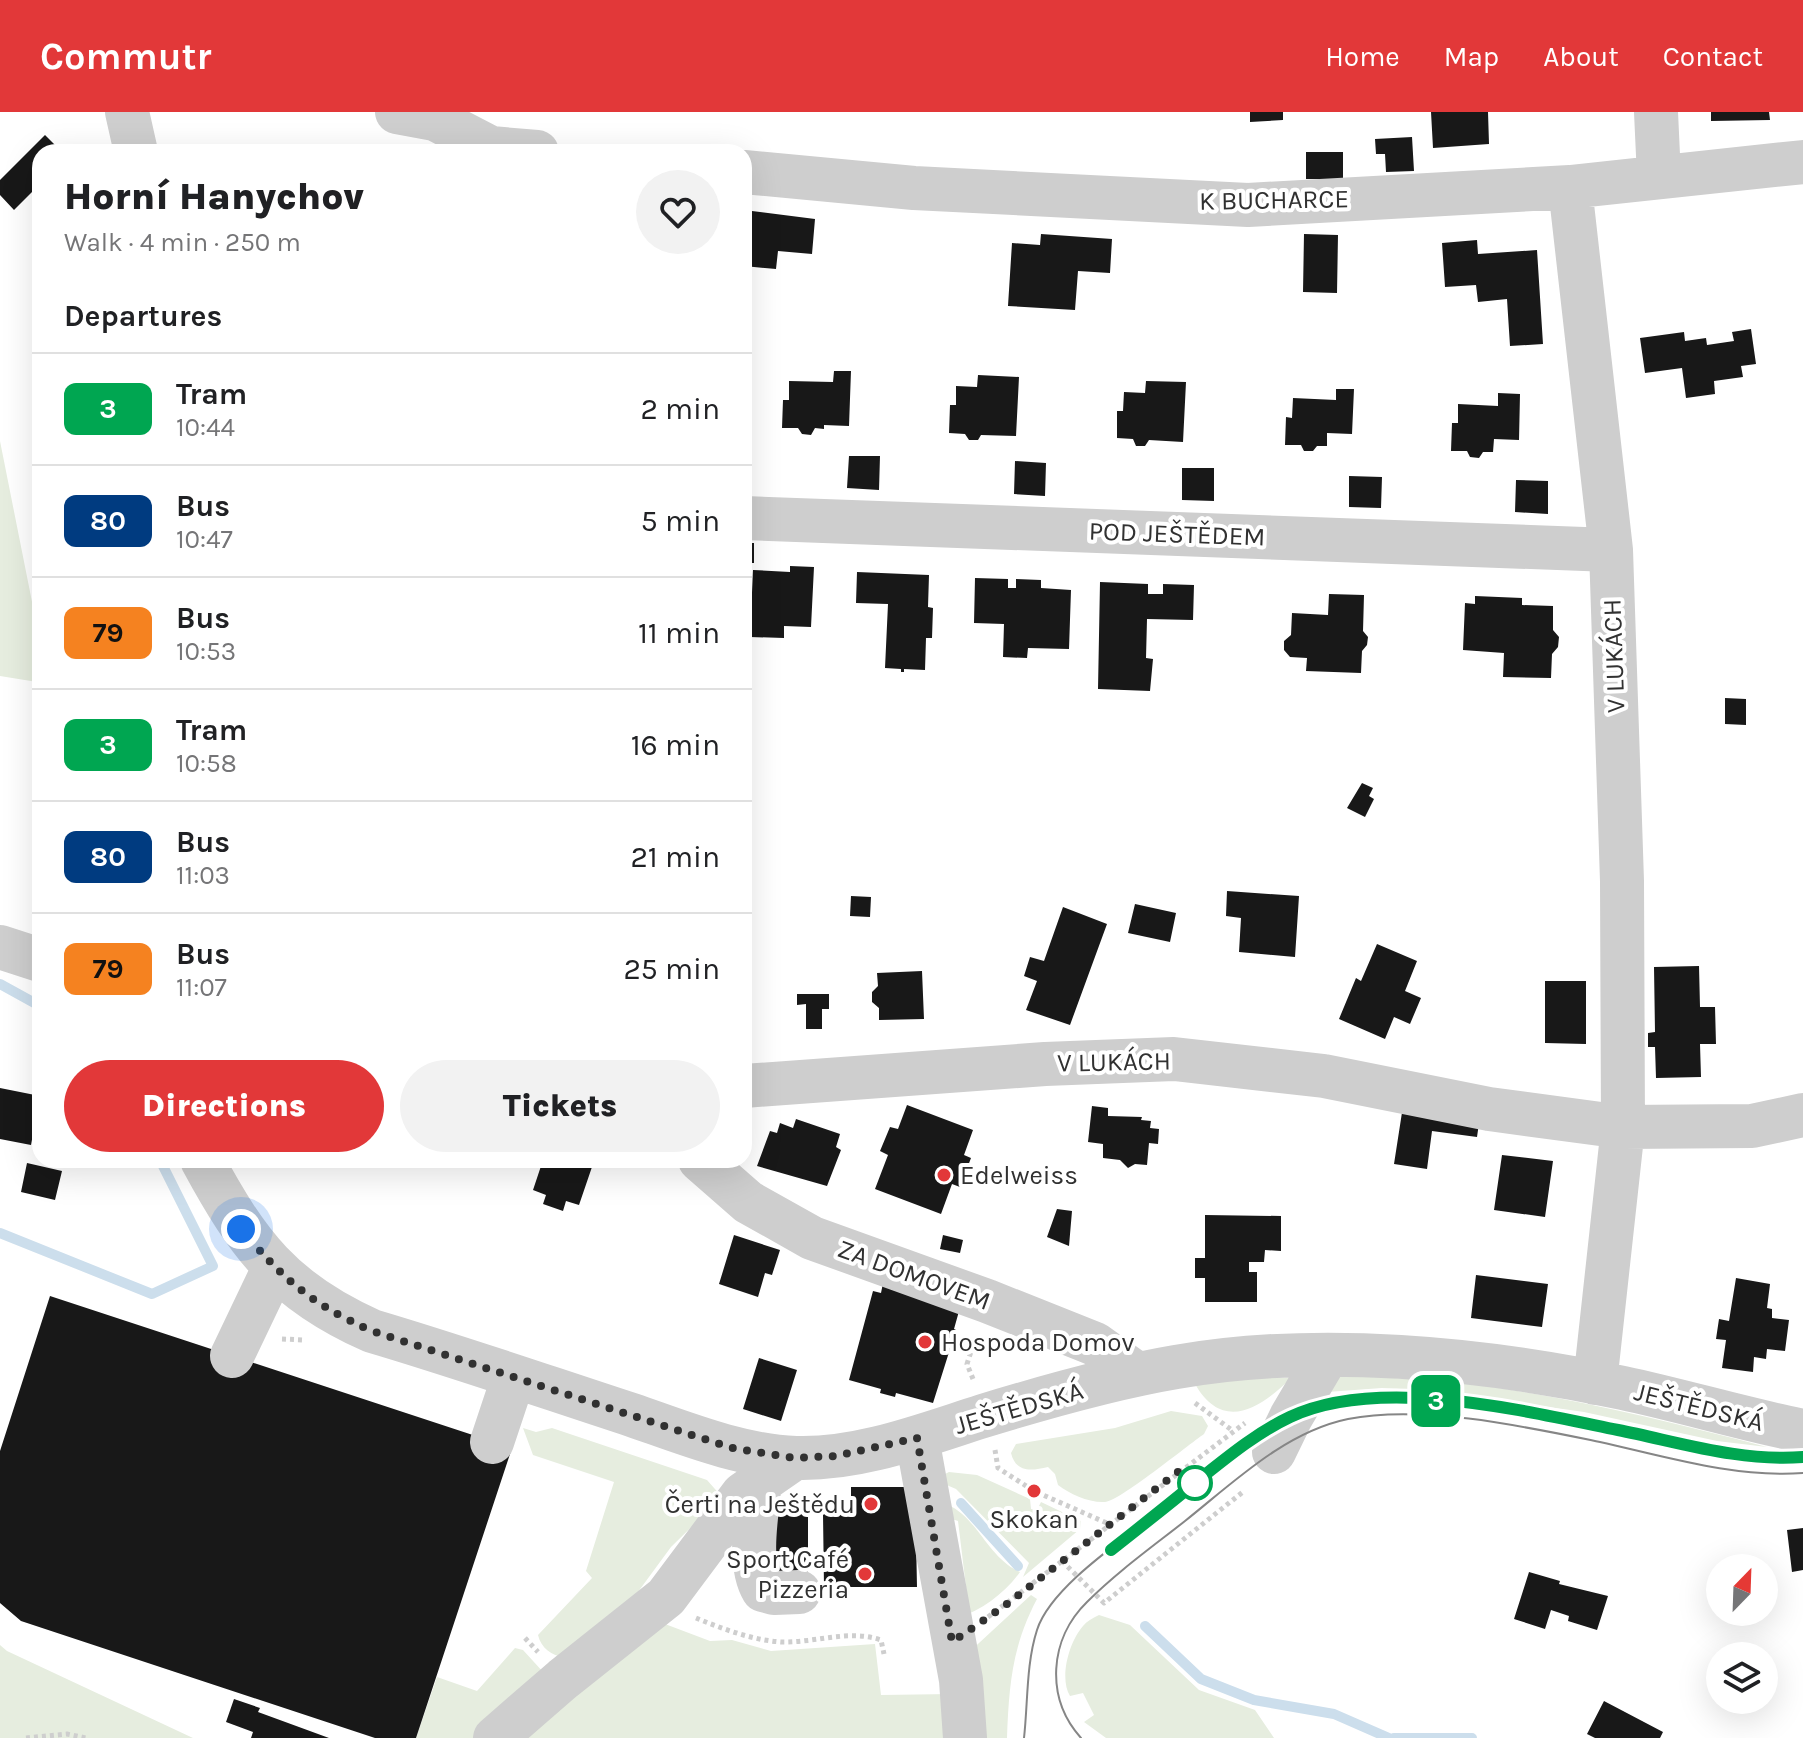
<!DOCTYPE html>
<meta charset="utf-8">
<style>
:root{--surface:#fff;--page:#f2f2f2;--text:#202124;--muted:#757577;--line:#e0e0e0;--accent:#e23839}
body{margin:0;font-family:Karla,sans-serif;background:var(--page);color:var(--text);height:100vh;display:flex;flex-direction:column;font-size:30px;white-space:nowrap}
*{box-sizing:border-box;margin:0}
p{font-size:26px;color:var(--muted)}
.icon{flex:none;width:44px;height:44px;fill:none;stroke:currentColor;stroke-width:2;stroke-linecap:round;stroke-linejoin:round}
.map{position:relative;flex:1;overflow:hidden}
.sheet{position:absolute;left:32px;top:32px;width:720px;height:1024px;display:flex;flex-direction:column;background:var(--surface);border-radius:24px;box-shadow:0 8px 32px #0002}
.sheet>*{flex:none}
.badge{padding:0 16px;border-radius:12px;font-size:28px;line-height:52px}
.needle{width:52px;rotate:23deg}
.buttons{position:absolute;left:1706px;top:1442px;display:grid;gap:16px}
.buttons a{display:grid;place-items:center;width:72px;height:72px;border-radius:50%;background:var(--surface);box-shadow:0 8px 32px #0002;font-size:40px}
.you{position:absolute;width:40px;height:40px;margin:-20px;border:6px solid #fff;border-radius:50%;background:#1a73e8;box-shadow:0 0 0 12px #1a73e833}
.map>.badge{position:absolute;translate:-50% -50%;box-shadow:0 0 0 4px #fff}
h2{padding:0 32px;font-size:30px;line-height:72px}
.round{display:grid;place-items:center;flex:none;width:84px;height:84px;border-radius:42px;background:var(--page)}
.headline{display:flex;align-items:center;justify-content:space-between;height:136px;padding:0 32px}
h1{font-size:38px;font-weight:800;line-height:60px}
.primary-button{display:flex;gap:16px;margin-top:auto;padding:16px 32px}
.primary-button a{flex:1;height:92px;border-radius:48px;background:var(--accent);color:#fff;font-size:32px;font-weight:800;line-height:92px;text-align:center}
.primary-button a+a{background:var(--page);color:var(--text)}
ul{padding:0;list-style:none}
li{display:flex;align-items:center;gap:24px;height:112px;padding:0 32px;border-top:2px solid var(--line)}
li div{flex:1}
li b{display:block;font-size:30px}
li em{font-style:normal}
li .badge{min-width:88px;font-weight:700;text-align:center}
header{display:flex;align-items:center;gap:48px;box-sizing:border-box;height:112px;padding:0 40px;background:var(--accent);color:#fff}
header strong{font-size:38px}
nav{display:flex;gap:44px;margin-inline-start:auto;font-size:28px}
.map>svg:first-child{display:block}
.green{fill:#e6eddf}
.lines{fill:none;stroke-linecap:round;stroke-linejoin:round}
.stream{stroke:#ccdeec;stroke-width:10}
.building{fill:#181818}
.path{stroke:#cecece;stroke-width:5;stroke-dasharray:4 4;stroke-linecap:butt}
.minor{stroke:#cecece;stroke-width:44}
.tram{stroke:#868686;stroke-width:2}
.line-casing{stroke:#fff;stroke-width:18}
.line{stroke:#00a651;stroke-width:12}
.walk{stroke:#313131;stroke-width:8;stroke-dasharray:0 14.4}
.poi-dot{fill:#e23839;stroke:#fff;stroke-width:3}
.stop-dot{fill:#fff;stroke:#00a651;stroke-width:4}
.labels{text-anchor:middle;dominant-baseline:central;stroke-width:8;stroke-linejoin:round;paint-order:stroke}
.street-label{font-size:26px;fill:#313131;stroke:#fff}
.poi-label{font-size:26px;fill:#313131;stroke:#fff;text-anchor:start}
</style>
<header>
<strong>Commutr</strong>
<nav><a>Home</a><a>Map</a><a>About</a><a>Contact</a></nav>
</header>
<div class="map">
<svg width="1803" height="1626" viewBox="0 0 1803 1626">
<rect width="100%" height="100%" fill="#fff"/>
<path class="green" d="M0,329l40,201v40h-3l-37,-6z
M1351,1264c43,2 86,3 128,9 98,14 192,37 288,62l-50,-6 -133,-29 -147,-21 -55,-3 -55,4 11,-15z
M1259,1266h32c-30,30 -68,55 -96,6z
M1171,1299l31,5 6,10 -4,8c-16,11 -86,68 -99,68 -16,1 -35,-8 -47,-17l-3,-11 -7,-7c-17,4 -32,6 -37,-14l5,-9 99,-16z
M523,1316l13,4 16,-4 155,52 15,17 -51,50 -36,49 -71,61c-12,-1 -23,-9 -26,-22l54,-57 -6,-7 28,-89 -81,-27z
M949,1360l28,3 53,24 1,10 6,1 4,-8 40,19 -1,8 -57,48 6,-14 -73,-74 -14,-6 1,-8z
M948,1393c29,12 40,53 72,67 -15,21 -38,38 -62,46l10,-15 -10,-82 -9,-3z
M1031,1483l6,4c-25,47 -28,87 -30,139h-28l-13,-83z
M1099,1503l31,10 69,65 56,20 19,28h-168l-22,-16 10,-7 -11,-22 -13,3c-11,-18 -1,-54 13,-70 4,-5 10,-8 16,-11z
M665,1512l45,17 22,-1 39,11 104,-7 6,51 71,-1v44h-439z
M0,1533l7,6 186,87h-193z
M515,1536l8,2 21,23 -69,65h-59l21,-61 40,14z"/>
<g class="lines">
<path class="stream" d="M0,872l40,22
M0,1121l152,61 61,-28 -53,-106
M961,1391l57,63
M1145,1514l56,53 53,21 80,14 55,24
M1394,1626h78"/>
</g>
<path class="building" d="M1250,0h33v8l-33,2z
M1431,0h57l1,32 -56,4z
M1711,0h58l1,8 -59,1z
M45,23l17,17h-22v32l-26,26 -14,-15v-15z
M1412,25l2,34 -28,1 -1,-18h-9l-1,-15z
M1306,40h37v27h-37z
M744,98l71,9 -3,35 -34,-3 -2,18 -32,-3z
M1041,122l71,5 -2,34 -32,-2 -3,39 -67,-4 4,-63 28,2z
M1304,122l34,1 -1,58 -34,-1z
M1477,128l1,14 59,-4 6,94 -33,2 -3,-47 -29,3 -2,-17 -31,2 -3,-44z
M1751,217l5,35 -15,2 2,11 -29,4 1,13 -29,4 -4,-30 -37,5 -5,-35 44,-6 1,9 21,-3 1,7 27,-4 -2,-9z
M834,259h17l-2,55 -25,-1v4l-9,-1 -4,7 -9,-1 -4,-6h-16l1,-28h6v-19l44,1z
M978,263l41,2 -3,59 -35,-1 -3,5h-9l-4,-6 -16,-1 1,-28h6v-19l21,1z
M1146,269l40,1 -3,60 -34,-2 -4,6h-9l-3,-7 -16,-1v-27h6l1,-19 21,1z
M1336,277h18l-2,45 -25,-1v13h-10l-4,5h-9l-3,-6h-16l1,-28 6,1 1,-20 43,2z
M1498,281l22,1 -1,46 -25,-1 -1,13h-10l-4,6 -9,-1 -3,-6h-16l1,-28h6v-19l40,2z
M849,344h31l-1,34 -32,-2z
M1015,349l31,2 -1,33 -31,-2z
M1182,356h32v33l-32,-1z
M1349,364l33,1 -1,31 -32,-1z
M1516,368l32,1v33l-33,-2z
M744,431h10v20h-10z
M790,454l24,1 -3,60 -27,-1v12l-34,-1 3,-67 37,2z
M857,460l72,3 -1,32 5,1 -1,30h-6l-1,32 -21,-1v3h-3v-3l-16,-1 3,-64 -32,-1z
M975,466l33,1v9h8v-9l25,1v8l30,2 -2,59 -41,-1 -1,10 -24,-1 1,-33 -30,-1z
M1100,470l48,2v10h15v-10l31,1 -1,35 -46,-1 -1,39 7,1 -3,32 -52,-2z
M1329,482l35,1 -1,36 5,6 -1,8 -5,6 -1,22 -55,-2 1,-13 -17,-1 -6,-7v-9l7,-6 1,-22 36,2z
M1475,484l47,2v7l31,1v24l6,7 -1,10 -6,7 -1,24 -48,-1 1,-24 -41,-3 2,-47 10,1z
M1725,586l21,1v26l-21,-1z
M1362,671l11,5 -4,8 5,3 -9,18 -18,-9z
M1227,779l72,5 -4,61 -56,-5 2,-34 -15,-2z
M851,784l20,1 -1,20 -20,-1z
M1135,792l41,9 -6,29 -42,-9z
M1063,795l44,17 -37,101 -44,-15 11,-29 -13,-5 6,-19 14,4z
M1377,832l40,17 -12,30 16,7 -11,26 -16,-7 -9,22 -46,-20 17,-41 5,3z
M1699,854l1,41h15l1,37h-16l1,33 -45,1 -1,-31h-7v-14l7,-1 -1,-65z
M922,859l2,48 -45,1v-12l-7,-6v-10l6,-6 -1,-13z
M1545,869h41v63l-41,-1z
M797,882h32v15h-7v20h-16v-25l-9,1z
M0,976l40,8 -9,49 -31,-6z
M907,993l66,25 -9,25 7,3 -11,29 -8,-3 -11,30 -66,-25 13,-34 -8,-4 10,-24 8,2z
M1092,994l16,2v8l34,1 -1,3 10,1 -1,7 9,1 -1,15 -9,-1 -2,22 -12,-1 -7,4 -8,-8 -17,-2v-14l-15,-2z
M1403,994l76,17 -2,14 -45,-6 -5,38 -33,-5z
M796,1007l44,15 -4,13 5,3 -14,36 -70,-20 13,-35 7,2 3,-10 13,5z
M1502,1043l51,6 -8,56 -51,-7z
M543,1048h38l12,4 -14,41 -13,-4 -3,10 -20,-7 3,-9 -13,-5z
M27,1051l35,8 -7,29 -34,-8z
M1057,1097l15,2 -3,35 -22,-9z
M1205,1103l76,1v35l-16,-1 -1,12h-15v10h8v30h-52v-24h-10v-20h10z
M734,1123l46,15 -8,25 -7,-2 -7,24 -39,-13z
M943,1123l20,5 -3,13 -20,-4z
M1476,1163l72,9 -6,43 -71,-9z
M1736,1166l34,6 -3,24 5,1v9l17,2 -4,31 -18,-2 -1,10 -12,-2 -1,15 -31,-4 4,-28 -10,-1 3,-20 10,2z
M883,1171l78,21 -7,25 2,1 -23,73 -37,-10 -1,4 -15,-4 1,-4 -32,-9 24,-89 8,2z
M50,1184l462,152 -96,290h-41l-354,-117 -21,-18v-152z
M759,1246l38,12 -16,51 -38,-12z
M851,1375h64l2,100h-93l-1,-73h28z
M775,1401h33v60l-32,1z
M1803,1416v42l-11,2 -5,-42z
M1529,1460l31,9 -1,3 49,12 -11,34 -29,-9 1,-5 -18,-6 -6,19 -31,-10z
M234,1587l26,9 -2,4 71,26h-78l2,-6 -27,-10z
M1604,1589l59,31 -3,6h-65l-8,-4z"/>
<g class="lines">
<path class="path" d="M282,1227l22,1
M973,1267l-6,-15 9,-28
M1195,1291l38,28
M995,1338l3,18 36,23 75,33
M1062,1449l42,42 140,-112
M988,1505l257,-194
M696,1506c27,11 56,22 85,24 34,1 68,-13 100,-2l3,14
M525,1526l13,14
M26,1626l41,-4 19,4"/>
<path class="minor" d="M127,0l9,40
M397,0l38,7 56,29 46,4
M1656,0l3,65
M744,60l170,16 334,17 322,-18 233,-25
M1570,75l41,363 11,331 1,246 -28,256
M744,406l867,32
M0,835l40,13
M744,974l301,-22 129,-5 150,17 165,33 134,18 129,-1 51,-11
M202,1048c46,85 80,131 170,171 88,26 174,56 260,84 52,18 108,41 164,43 63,2 127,-23 187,-42 62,-19 128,-38 193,-49 141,-25 308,-9 447,21 61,13 120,31 180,43
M700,1048l48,42 64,36 175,63 108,43 42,30
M232,1244l42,-88
M917,1326l44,242 4,58
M492,1330l22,-66
M1274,1340l17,-35 36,-61
M760,1370c-3,30 -13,82 3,108l11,3 25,-1
M495,1626l68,-59 103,-82 77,-103 52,-36"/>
<path class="tram" d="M1024,1626c4,-35 2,-74 13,-108 14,-44 89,-92 125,-121 41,-32 81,-69 128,-92 92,-45 255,-3 352,18 53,11 106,26 161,22
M1081,1626c-36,-40 -32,-99 6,-136 30,-30 65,-55 98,-81 49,-39 100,-89 163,-102 74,-15 179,8 252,23 67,15 135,36 203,31"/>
</g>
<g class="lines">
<defs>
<path id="line" d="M1111,1438c28,-22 57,-45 85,-68 29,-23 60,-49 94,-65 89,-42 235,-6 328,13 61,12 122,32 185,27"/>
</defs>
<use href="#line" class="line-casing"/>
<use href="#line" class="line"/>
<path class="walk" d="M241,1117c42,50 70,75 131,102l360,117 63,10 41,-2 81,-18 35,204 51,-35 180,-139 12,15"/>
</g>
<g class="poi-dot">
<circle cx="944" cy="1063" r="8"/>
<circle cx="925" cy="1230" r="8"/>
<circle cx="1034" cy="1379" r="8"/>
<circle cx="871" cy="1392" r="8"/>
<circle cx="865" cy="1462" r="8"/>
</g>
<circle class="stop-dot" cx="1195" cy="1371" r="16"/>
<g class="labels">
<g class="street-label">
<text transform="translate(1274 88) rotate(-1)">K BUCHARCE</text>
<text transform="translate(1177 422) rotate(2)">POD JEŠTĚDEM</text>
<text transform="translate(1614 544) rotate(-92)">V LUKÁCH</text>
<text transform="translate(1114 950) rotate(-1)">V LUKÁCH</text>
<text transform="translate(914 1163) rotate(20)">ZA DOMOVEM</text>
<text transform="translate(1699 1295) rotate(14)">JEŠTĚDSKÁ</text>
<text transform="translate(1019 1296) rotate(-16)">JEŠTĚDSKÁ</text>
</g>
<g class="poi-label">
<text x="960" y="1063">Edelweiss</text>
<text x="941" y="1230">Hospoda Domov</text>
<text x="855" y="1392" text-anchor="end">Čerti na Ještědu</text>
<text x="1034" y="1407" text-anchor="middle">Skokan</text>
<text x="849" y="1447" text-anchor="end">Sport Café<tspan x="849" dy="30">Pizzeria</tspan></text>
</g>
</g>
</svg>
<div class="buttons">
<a><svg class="needle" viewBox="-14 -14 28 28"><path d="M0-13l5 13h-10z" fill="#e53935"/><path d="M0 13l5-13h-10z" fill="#757577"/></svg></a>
<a><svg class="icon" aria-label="layers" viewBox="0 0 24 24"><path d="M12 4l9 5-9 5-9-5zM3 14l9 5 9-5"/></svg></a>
</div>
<div class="you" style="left:241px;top:1117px"></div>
<b class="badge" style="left:1436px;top:1289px;background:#00a651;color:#fff">3</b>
<section class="sheet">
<div class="headline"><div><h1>Horní Hanychov</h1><p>Walk · 4 min · 250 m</p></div><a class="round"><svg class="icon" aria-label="heart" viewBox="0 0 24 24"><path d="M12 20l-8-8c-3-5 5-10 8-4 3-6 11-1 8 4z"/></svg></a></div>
<h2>Departures</h2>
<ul>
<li><span class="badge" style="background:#00a651;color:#fff">3</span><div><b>Tram</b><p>10:44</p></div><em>2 min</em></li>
<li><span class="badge" style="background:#003b80;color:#fff">80</span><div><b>Bus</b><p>10:47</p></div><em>5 min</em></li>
<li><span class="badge" style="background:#f58220;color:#111">79</span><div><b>Bus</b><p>10:53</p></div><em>11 min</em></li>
<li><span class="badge" style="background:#00a651;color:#fff">3</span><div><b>Tram</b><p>10:58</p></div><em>16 min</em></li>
<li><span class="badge" style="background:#003b80;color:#fff">80</span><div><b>Bus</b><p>11:03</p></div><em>21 min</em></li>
<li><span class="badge" style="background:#f58220;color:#111">79</span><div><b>Bus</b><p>11:07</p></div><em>25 min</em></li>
</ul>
<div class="primary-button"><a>Directions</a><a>Tickets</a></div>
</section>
</div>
